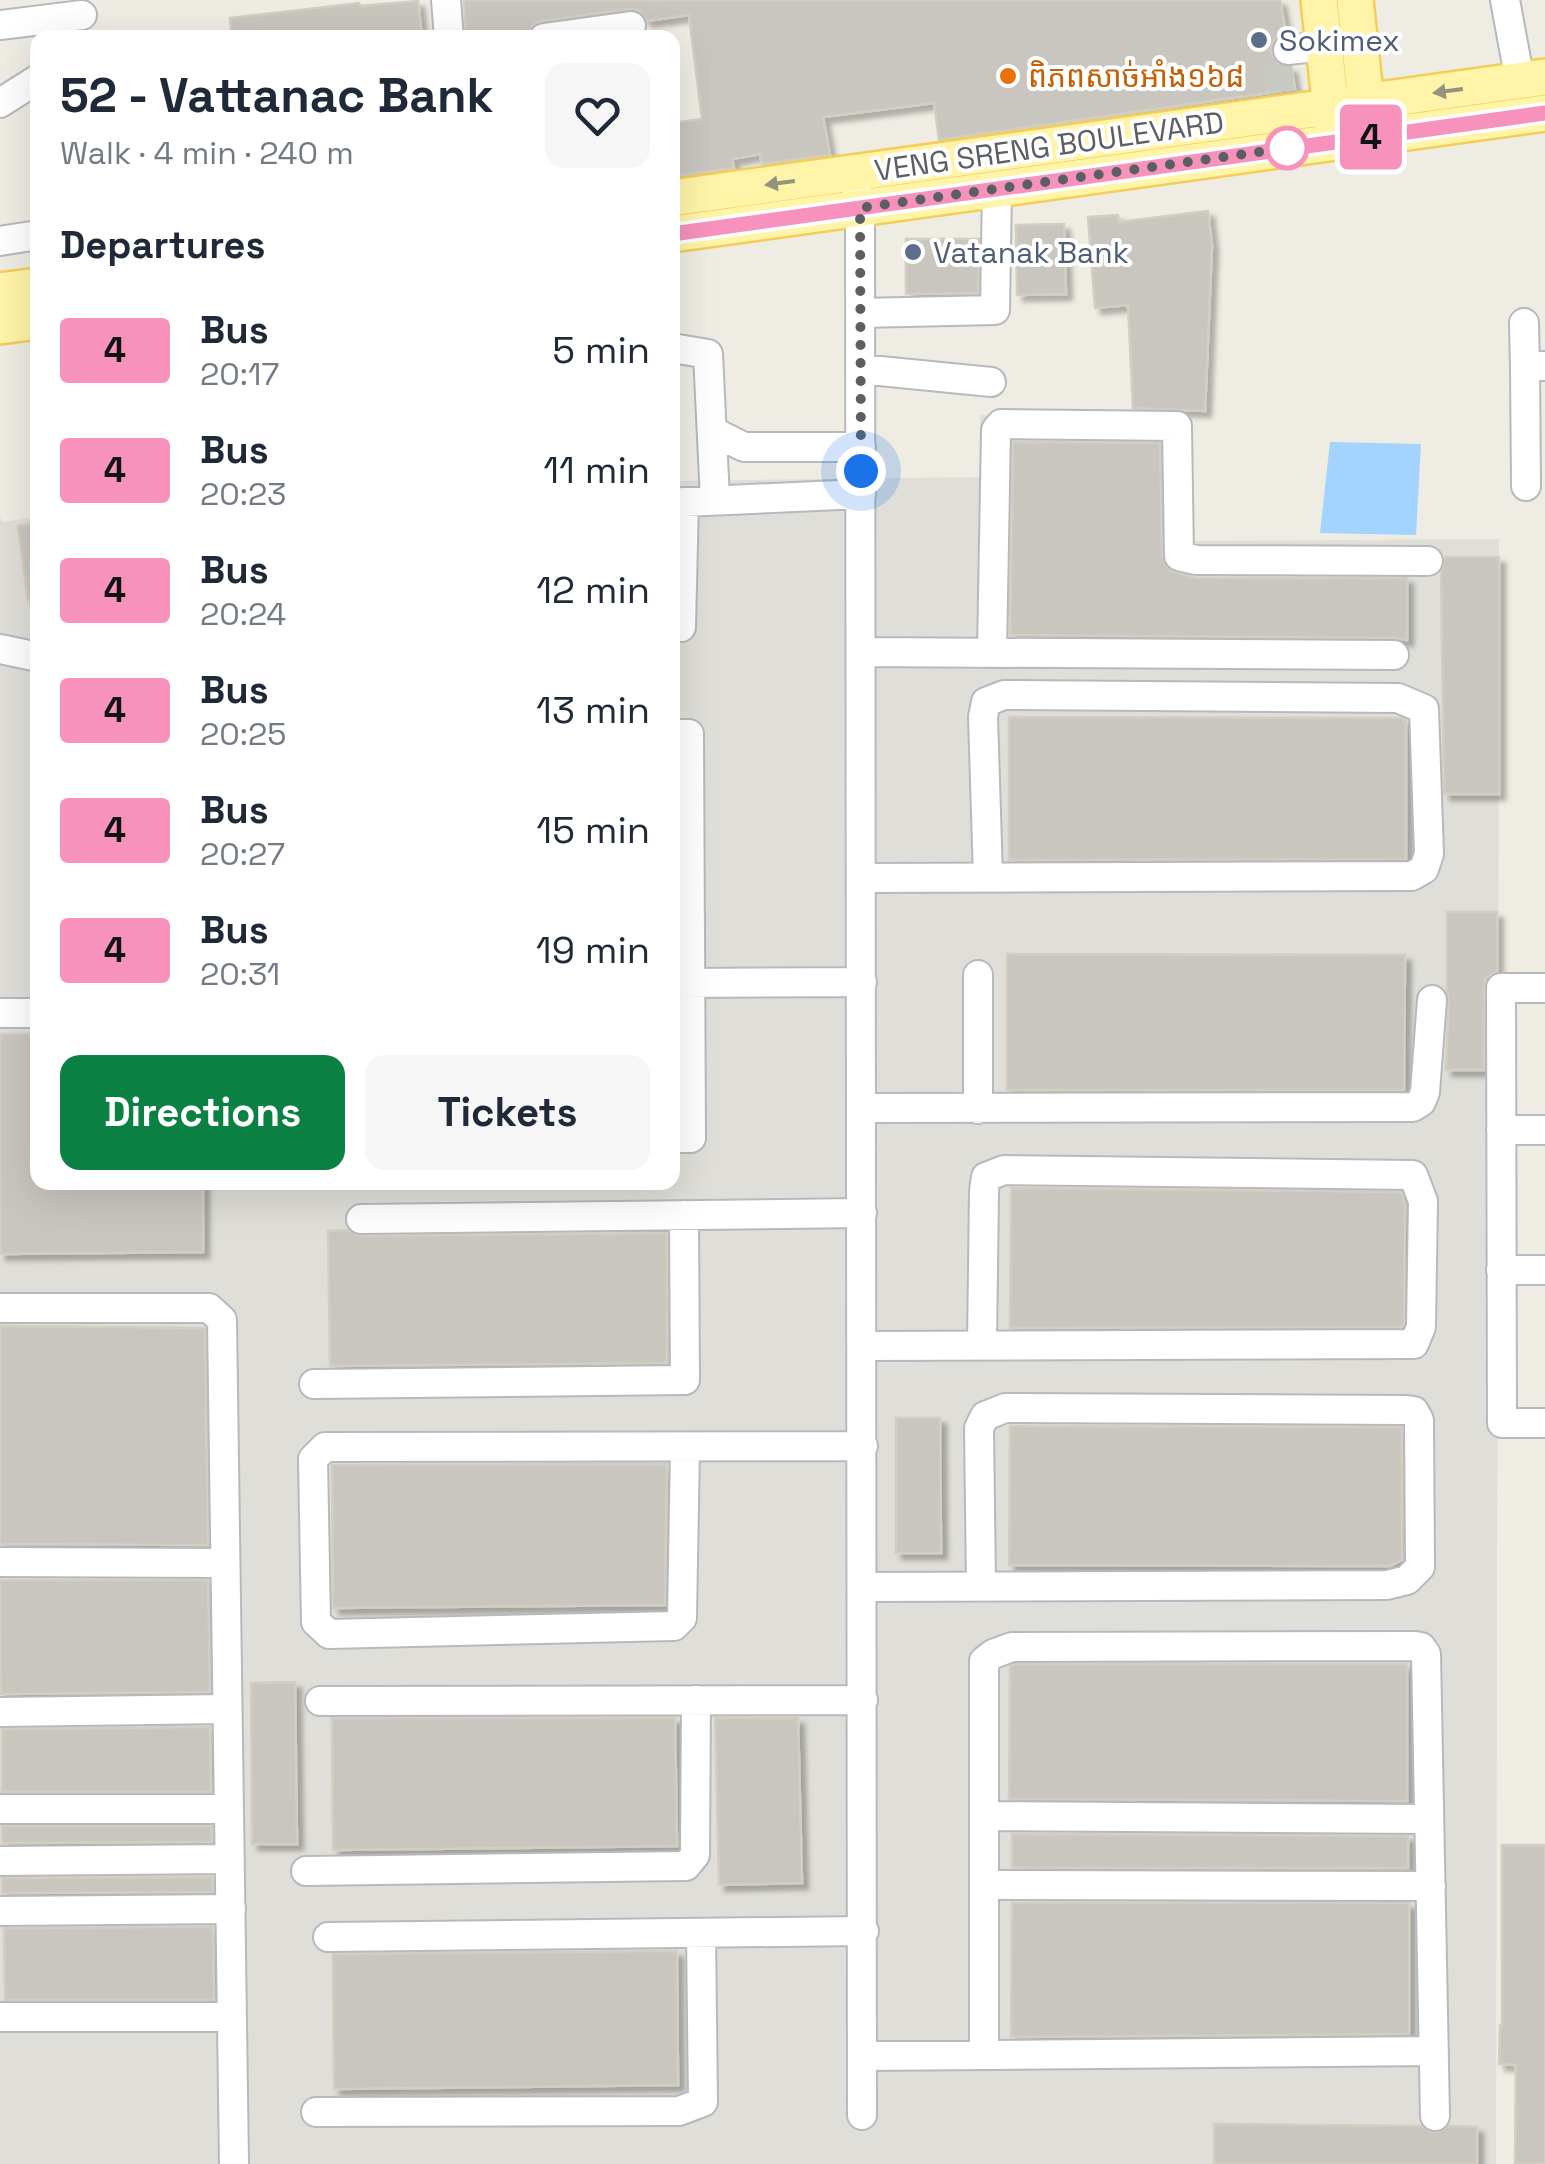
<!DOCTYPE html>
<meta charset="utf-8">
<style>
:root{--surface:#fff;--page:#f6f6f7;--text:#1f2937;--muted:#747a83;--accent:#0b8043}
body{margin:0;font-family:"Space Grotesk","Noto Sans Khmer",sans-serif;background:var(--page);color:var(--text);height:100vh;display:flex;flex-direction:column;font-size:38px;white-space:nowrap}
*{box-sizing:border-box;margin:0}
p{font-size:32px;color:var(--muted)}
.icon{flex:none;width:55px;height:55px;fill:none;stroke:currentColor;stroke-width:2;stroke-linecap:round;stroke-linejoin:round}
.map{position:relative;flex:1;overflow:hidden}
.drawer{position:absolute;left:30px;top:30px;width:650px;height:1160px;display:flex;flex-direction:column;background:var(--surface);border-radius:20px;box-shadow:0 10px 40px #0002}
.drawer>*{flex:none}
.badge{padding:0 20px;border-radius:8px;font-size:35px;line-height:65px}
.you{position:absolute;width:50px;height:50px;margin:-25px;border:8px solid #fff;border-radius:50%;background:#1a73e8;box-shadow:0 0 0 15px #1a73e833}
.map>.badge{position:absolute;translate:-50% -50%;box-shadow:0 0 0 5px #fff}
h2{padding:0 30px;font-size:38px;line-height:90px}
.round{display:grid;place-items:center;flex:none;width:105px;height:105px;border-radius:20px;background:var(--page)}
.headline{display:flex;align-items:center;justify-content:space-between;height:170px;padding:0 30px}
h1{font-size:48px;font-weight:800;line-height:75px}
.cta{display:flex;gap:20px;margin-top:auto;padding:20px 30px}
.cta a{flex:1;height:115px;border-radius:20px;background:var(--accent);color:#fff;font-size:40px;font-weight:800;line-height:115px;text-align:center}
.cta a+a{background:var(--page);color:var(--text)}
ul{padding:0;list-style:none}
li{display:flex;align-items:center;gap:30px;height:120px;padding:0 30px}
li div{flex:1}
li b{display:block;font-size:38px}
li em{font-style:normal}
li .badge{min-width:110px;font-weight:700;text-align:center}
.map>svg:first-child{display:block}
.industrial{fill:#dfded8}
.water{fill:#a3d3ff}
.building{fill:#c9c6c0;stroke:#d3cec1;stroke-width:2.5;filter:url(#shadow)}
.lines{fill:none;stroke-linecap:round;stroke-linejoin:round}
.minor-tunnel{stroke:#c9c9c3;stroke-width:28;stroke-dasharray:28 14;stroke-linecap:butt}
.minor-casing{stroke:#b6b9be;stroke-width:32}
.major-casing{stroke:#f4ce57;stroke-width:40}
.minor{stroke:#fff;stroke-width:28}
.major{stroke:#fff4a8;stroke-width:35}
.oneway{fill:#94937c}
.line-casing{stroke:#fff;stroke-width:22}
.line{stroke:#f792bd;stroke-width:15}
.walk{stroke:#5b5f64;stroke-width:10;stroke-dasharray:0 18}
.service-dot{fill:#5c6f8a;stroke:#fff;stroke-width:4}
.food-dot{fill:#e8710a;stroke:#fff;stroke-width:4}
.stop-dot{fill:#fff;stroke:#f792bd;stroke-width:5}
.labels{text-anchor:middle;dominant-baseline:central;stroke-width:8;stroke-linejoin:round;paint-order:stroke}
.service-label{font-size:30px;fill:#4e5e75;stroke:#fff;text-anchor:start}
.food-label{font-size:30px;fill:#c56008;stroke:#fff;text-anchor:start}
.street-label{font-size:30px;fill:#5b5f64;stroke:#fff}
</style>
<div class="map">
<svg width="1545" height="2164" viewBox="0 0 1545 2164">
<defs>
<filter id="shadow"><feDropShadow dx="6" dy="6" stdDeviation="2.5" flood-color="#0004"/></filter>
</defs>
<rect width="100%" height="100%" fill="#eeece3"/>
<path class="industrial" d="M980,415l212,7v119l307,-2 -3,1625h-1496v-1647l2,5 35,-5 1,665h634l1,-701 307,-4z"/>
<path class="water" d="M1330,442l91,2 -5,91 -96,-2z"/>
<path class="building" d="M464,0h816l6,33 -14,9 -1,11 9,13 11,1 4,22 -356,51 -5,-37 -111,14 7,38 -68,9 -2,-10 -28,5 2,9 -62,8v-53l30,-4 -13,-104 -42,6 -9,-11 -9,-1 -88,12 -8,4 -6,11 -61,2z
M418,1l4,37h-190l-2,-20 129,-15 1,3z
M1208,211l4,34 -7,166 -72,-3 -5,-103 -33,3 -7,-91 30,-2 1,7z
M1064,224l2,70 -49,1 -1,-70z
M906,239h73l-1,54 -72,1z
M1013,442l147,1 2,113 7,14 27,8h211v62l-13,-2 -384,-3z
M38,523v77h-10l-10,-74z
M1445,557h54v237h-55l-3,-222z
M1009,717l392,1 5,3v138l-397,1z
M1447,912h50v60l-11,6 -2,10v82h-38l3,-69 -2,-10z
M1007,954l398,1 -1,135h-397z
M0,1034h38v148h165v70l-203,2z
M1011,1188l390,4 4,12 -1,119 -2,4 -392,1z
M348,1230l13,6 306,-3v130l-337,3 -2,-135z
M0,1326l205,2 3,217 -208,-1z
M896,1418h44l1,135h-45z
M1010,1426l392,1v133l-12,6 -381,-1z
M667,1464l-2,141 -332,3 -1,-143z
M0,1580h208l2,112 -209,2z
M1015,1664h392v137l-398,-2 1,-133z
M295,1682l2,162h-45l-1,-161z
M332,1718h343l2,128 -344,4z
M715,1718h83l4,165 -83,2z
M210,1727l1,65h-209v-63z
M2,1826h210v16l-210,1z
M1012,1834l396,2v32h-396z
M1502,1845h43v319h-30l1,-99 -17,-1 1,-39h2z
M212,1877l1,15 -211,1v-15z
M1012,1903h397v131l-398,3z
M213,1927l1,73h-209l-1,-72z
M677,1951l1,134 -344,4 -1,-135z
M1214,2124l207,2 13,7 15,-7 28,1v37h-263z"/>
<g class="lines">
<path class="minor-tunnel" d="M1280,92l-3,-39 11,-3"/>
<defs>
<path id="minor" d="M446,0l3,38
M1505,0l15,81
M0,25l82,-10
M544,38l87,-12
M1288,50l36,-4
M0,103l38,-24
M854,173l6,35 2,1907
M0,241l38,-6
M860,313l135,-3 2,-121
M1524,323l1,43h20
M672,348l36,6 7,146
M1525,366l1,120
M860,369l131,13
M712,431l32,16h117
M681,627l3,-125 177,-8
M0,649l38,8
M861,652l533,3
M992,653l4,-223 5,-6 176,2 2,130 17,4 232,1
M672,734h17l2,404h-19
M862,878l550,-2 12,-7 5,-15 -5,-145 -26,-11 -394,-3 -18,7 -3,15 5,160
M978,975v134
M673,983l189,-1
M1545,988h-44l1,435h43
M0,1013h38
M862,1108l551,-1 8,-5 4,-10 7,-92
M1501,1130h44
M361,1219l501,-6
M1501,1270h44
M0,1308h209l13,12 12,844
M863,1346l551,-2 7,-17 2,-126 -10,-26 -409,-5 -18,7 -2,14 -2,154
M314,1384l371,-4 -1,-165
M685,1448l-3,170 -8,8 -345,8 -13,-12 -3,-163 12,-12 538,-1
M0,1562l225,1
M863,1587l524,-2 20,-5 13,-13 -1,-147 -5,-9 -7,-1 -402,-2 -20,8 -6,12 2,158
M320,1701l543,-1
M0,1712l227,-3
M0,1809h229
M984,1816l445,3
M0,1861l230,-2
M306,1871l380,-5 9,-11 1,-155
M984,1885l447,1
M0,1911l231,-2
M328,1937l536,-6
M0,2017h232
M984,2054v-393l9,-7 19,-7 403,-1 6,1 5,7 9,462
M863,2056l571,-5
M316,2112l363,-1 24,-9 -2,-169"/>
<path id="major" d="M1319,0l14,128
M1355,0l13,122
M672,198l873,-121
M672,234l873,-121
M0,291l38,-5
M0,326l38,-5"/>
</defs>
<use href="#minor" class="minor-casing"/>
<use href="#major" class="major-casing"/>
<use href="#minor" class="minor"/>
<use href="#major" class="major"/>
</g>
<defs><path id="oneway-solid" d="M-6-.8H1V-3.2L6.5 0L1 3.2V.8H-6Z" transform="scale(2.5)"/></defs>
<g class="oneway">
<use href="#oneway-solid" transform="translate(1448 91) rotate(172)"/>
<use href="#oneway-solid" transform="translate(780 183) rotate(172)"/>
</g>
<g class="lines">
<defs>
<path id="line" d="M672,234l873,-121"/>
</defs>
<use href="#line" class="line-casing"/>
<use href="#line" class="line"/>
<path class="walk" d="M861,471l-1,-263 427,-60"/>
</g>
<g class="service-dot">
<circle cx="1259" cy="40" r="10"/>
<circle cx="913" cy="252" r="10"/>
</g>
<circle class="food-dot" cx="1008" cy="76" r="10"/>
<circle class="stop-dot" cx="1287" cy="148" r="20"/>
<g class="labels">
<g class="service-label">
<text x="1279" y="40">Sokimex</text>
<text x="933" y="252">Vatanak Bank</text>
</g>
<g class="food-label">
<text x="1028" y="76">ពិភពសាច់អាំង១៦៨</text>
</g>
<g class="street-label">
<text transform="translate(1049 146) rotate(-8)">VENG SRENG BOULEVARD</text>
</g>
</g>
</svg>
<div class="you" style="left:861px;top:471px"></div>
<b class="badge" style="left:1371px;top:137px;background:#f792bd;color:#111">4</b>
<section class="drawer">
<div class="headline"><div><h1>52 - Vattanac Bank</h1><p>Walk · 4 min · 240 m</p></div><a class="round"><svg class="icon" aria-label="heart" viewBox="0 0 24 24"><path d="M12 20l-8-8c-3-5 5-10 8-4 3-6 11-1 8 4z"/></svg></a></div>
<h2>Departures</h2>
<ul>
<li><span class="badge" style="background:#f792bd;color:#111">4</span><div><b>Bus</b><p>20:17</p></div><em>5 min</em></li>
<li><span class="badge" style="background:#f792bd;color:#111">4</span><div><b>Bus</b><p>20:23</p></div><em>11 min</em></li>
<li><span class="badge" style="background:#f792bd;color:#111">4</span><div><b>Bus</b><p>20:24</p></div><em>12 min</em></li>
<li><span class="badge" style="background:#f792bd;color:#111">4</span><div><b>Bus</b><p>20:25</p></div><em>13 min</em></li>
<li><span class="badge" style="background:#f792bd;color:#111">4</span><div><b>Bus</b><p>20:27</p></div><em>15 min</em></li>
<li><span class="badge" style="background:#f792bd;color:#111">4</span><div><b>Bus</b><p>20:31</p></div><em>19 min</em></li>
</ul>
<div class="cta"><a>Directions</a><a>Tickets</a></div>
</section>
</div>
